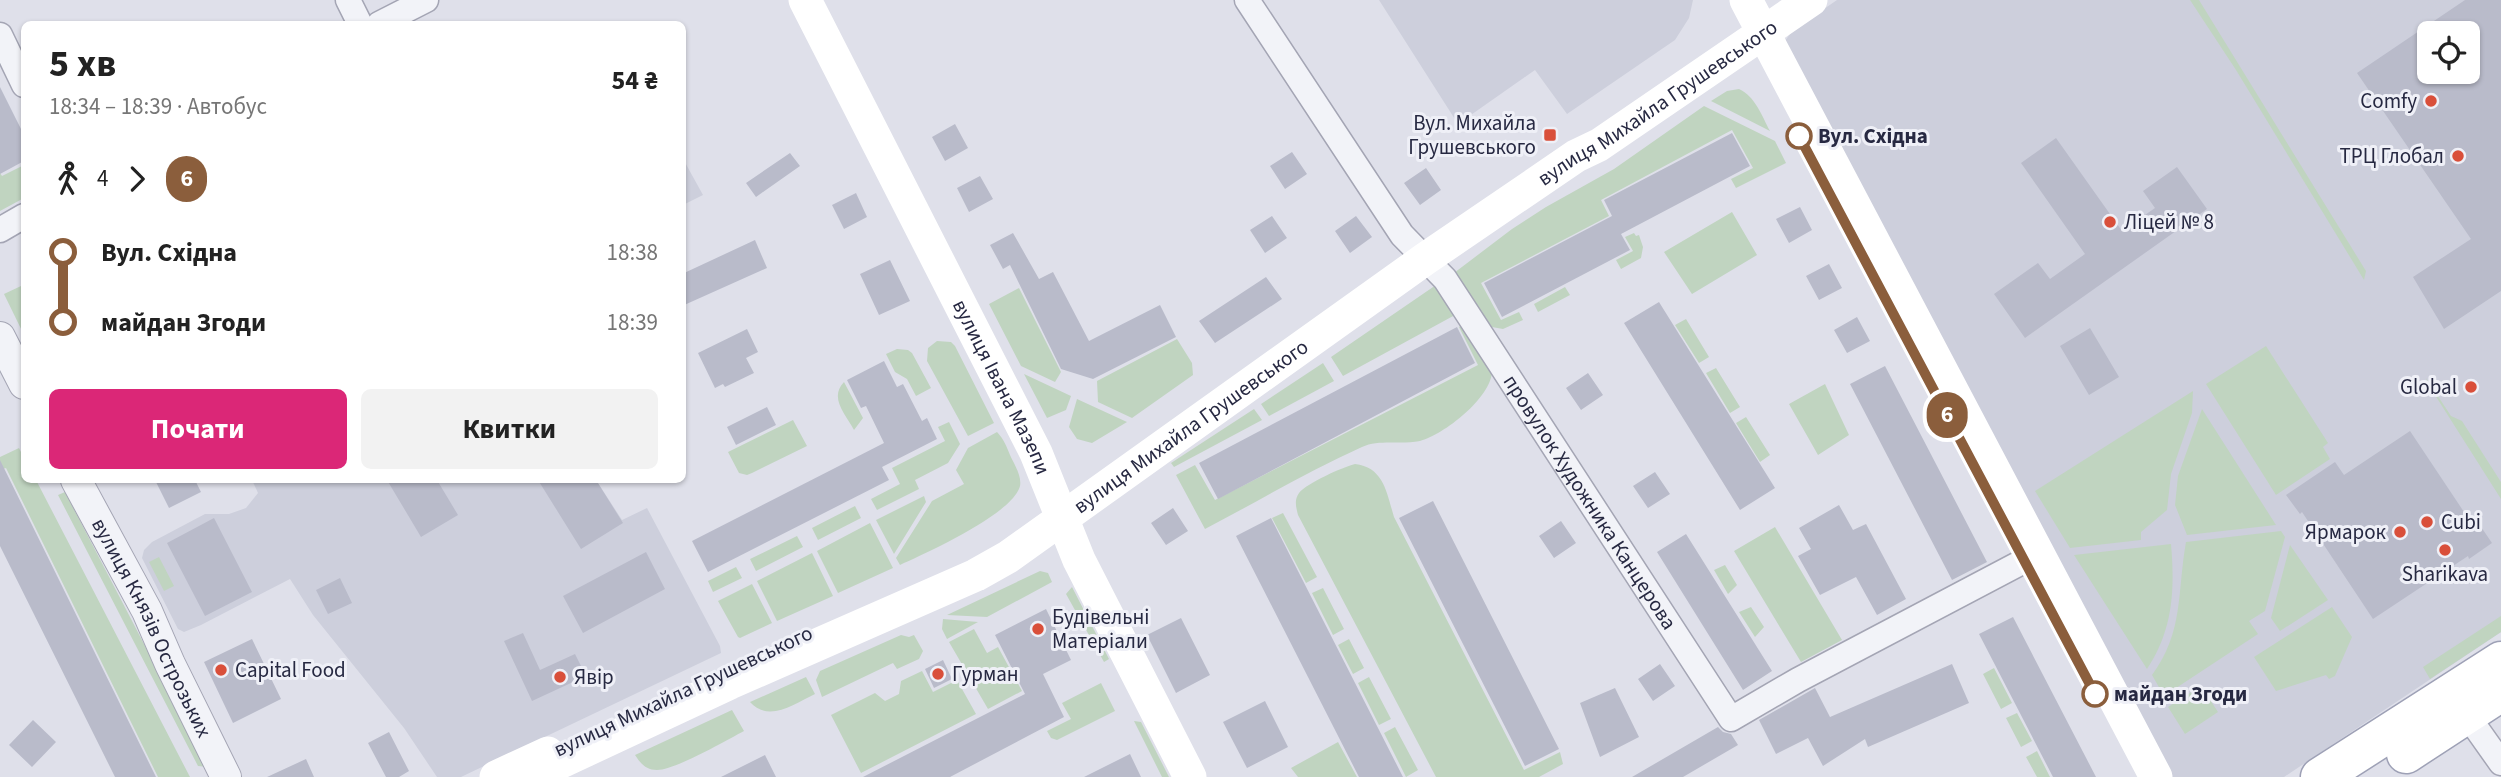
<!DOCTYPE html>
<html lang="uk">
<meta charset="utf-8">
<style>
:root{--surface:#fff;--page:#f2f2f2;--text:#222;--muted:#767676;--accent:#db2777}
body{margin:0;font-family:"Source Sans 3",sans-serif;background:var(--page);color:var(--text);height:100vh;display:flex;flex-direction:column;font-size:26px;white-space:nowrap}
*{box-sizing:border-box;margin:0}
p{font-size:23px;color:var(--muted)}
.icon{flex:none;width:38px;height:38px;fill:none;stroke:currentColor;stroke-width:2;stroke-linecap:round;stroke-linejoin:round}
.map{position:relative;flex:1;overflow:hidden}
.side{position:absolute;left:21px;top:21px;width:665px;height:462px;display:flex;flex-direction:column;background:var(--surface);border-radius:10px;box-shadow:0 2px 5px #0004}
.side>*{flex:none}
.badge{padding:0 14px;border-radius:23px;font-size:24px;line-height:46px}
.controls{position:absolute;left:2417px;top:21px;display:grid;gap:14px}
.controls a{display:grid;place-items:center;width:63px;height:63px;border-radius:10px;background:var(--surface);box-shadow:0 2px 5px #0004;font-size:35px}
.map>.badge{position:absolute;translate:-50% -50%;box-shadow:0 0 0 4px #fff}
.legs{display:flex;align-items:center;gap:10px;height:77px;padding:0 28px;font-size:23px}
.legs p{margin-inline-start:auto}
.summary{display:flex;align-items:center;justify-content:space-between;height:119px;padding:0 28px}
h1{font-size:38px;font-weight:700;line-height:52px}
.action{display:flex;gap:14px;margin-top:auto;padding:14px 28px}
.action a{flex:1;height:80px;border-radius:10px;background:var(--accent);color:#fff;font-size:28px;font-weight:700;line-height:80px;text-align:center}
.action a+a{background:var(--page);color:var(--text)}
ul{padding:0 28px;list-style:none}
li{display:flex;align-items:center;gap:24px;height:70px;font-size:26px}
li i{display:grid;place-items:center;width:10px;height:100%;margin:0 9px;background:currentColor}
li i::after{content:'';width:18px;height:18px;margin:-9px;border:5px solid;border-radius:50%;background:var(--surface)}
li p{margin-inline-start:auto}
li:first-child i{background:linear-gradient(#0000 50%,currentColor 0)}
li:last-child i{background:linear-gradient(currentColor 50%,#0000 0)}
.map>svg:first-child{display:block}
.built{fill:#cdcfdc;fill-rule:evenodd}
.green{fill:#c0d4c0}
.building{fill:#b9bbca;fill-rule:evenodd}
.lines{fill:none;stroke-linecap:round;stroke-linejoin:round}
.minor-casing{stroke:#a4a5b4;stroke-width:27}
.tertiary-casing{stroke:#a4a5b4;stroke-width:32}
.primary-casing{stroke:#9ea1b6;stroke-width:41}
.minor{stroke:#f2f3f8;stroke-width:24}
.tertiary{stroke:#f2f3f8;stroke-width:30}
.secondary{stroke:#fff;stroke-width:33}
.primary{stroke:#fff;stroke-width:38}
.line-1-casing{stroke:#fff;stroke-width:16}
.line-1{stroke:#8b5e3c;stroke-width:10}
.poi-dot{fill:#d94f3a;stroke:#eff0f7;stroke-width:2.5}
.stop-1-dot{fill:#fff;stroke:#8b5e3c;stroke-width:3.5}
.labels{text-anchor:middle;dominant-baseline:central;stroke-width:6;stroke-linejoin:round;paint-order:stroke}
.poi-label{font-size:21px;fill:#272942;stroke:#eff0f7;text-anchor:start}
.street-label{font-size:21px;fill:#272942;stroke:#eff0f7}
.stop-label{font-size:21px;font-weight:bold;fill:#272942;stroke:#eff0f7;text-anchor:start}
</style>
<div class="map">
<svg width="2501" height="777" viewBox="0 0 2501 777">
<rect width="100%" height="100%" fill="#dfe0ea"/>
<path class="built" d="M1379,0h314l-4,18 -14,22 -108,74 -32,-44 -77,54z
M1837,0h664v632l-217,145h-113l-386,-736 7,-10zM2429,33h39v39h-39z
M682,157l21,38 -20,10h-1z
M252,480h344l26,40 25,-12 73,138 1,7 -260,124h-24l-33,-49 -91,-113 -23,-36 -89,46 -17,7 -6,-3 -36,-71 2,-8 8,-8 53,-28h24l17,-6 12,-15z"/>
<path class="green" d="M2190,0h9l167,271 -2,9 -128,-210z
M1739,89c16,7 23,27 31,42l-59,-30 16,-10z
M1704,106l71,35 11,22 -50,25 -5,-9 22,-11 -21,-38 -131,70 8,16 -128,67 20,37 18,-8 4,8 -20,9 -11,-2 -38,-54 58,-44 34,-22 68,-38z
M24,165v33l-24,13v-38l2,3z
M1732,212l25,43 -65,39 -28,-42z
M1634,233l2,3 3,-1 4,12 -2,11 -20,11 -5,-9 17,-9 -8,-14z
M1436,285l19,30 -112,61 -12,-19z
M21,286l3,6v43l-20,-41z
M1565,287l5,8 -32,17 -4,-8z
M1019,288l42,84 -6,10 -34,-16 -32,-62z
M1686,319l23,38 -10,6 -24,-38z
M1467,322c7,11 25,35 25,47 2,27 -48,66 -72,72 -19,4 -41,-2 -58,6 -54,24 -105,55 -157,82l-29,-54 19,-10 20,35 263,-135 -19,-38z
M1177,339l15,24 1,12 -61,43 -34,-16 -1,-21z
M937,341l14,1 4,4 39,77 -26,13 -41,-75 1,-13z
M2266,346l62,97 -5,4 7,12 -54,36 -70,-111z
M897,349l11,1 4,3 19,35 -15,8 -9,-17 -12,-7 -9,-18z
M1323,363l11,18 -65,35 -8,-12z
M1716,368l24,39 -10,6 -24,-40z
M1024,374l47,22 -5,14 -19,8z
M2426,378l25,38 11,5 39,61v17l-73,-115z
M844,382l19,36 -9,12c-9,-17 -25,-32 -10,-48z
M1825,384l24,51 -31,20 -29,-51z
M2193,391l-1,22 -21,61 -4,36 -26,22v8l-71,8 -35,-57z
M1077,399l50,23 -35,21 -15,-4 -8,-12z
M1254,409l8,11 -88,47 -3,-4z
M2202,409l74,116 -89,10 -12,-30 3,-29z
M1746,417l24,38 -10,7 -24,-39z
M793,420l14,26 -55,27 -5,2 -8,-2 -11,-21z
M949,422l11,22 -12,19 -33,17 4,9 -42,21 -6,-11 29,-15 -8,-16 53,-27 -7,-14z
M997,432c6,6 10,15 13,23 4,9 12,21 10,31 -7,28 -94,67 -120,79l-4,-7 36,-57 32,-17 -8,-14 12,-22z
M19,448l5,10v22h12l154,297h-32l-152,-309 -6,2v-13z
M1355,464c29,3 32,30 39,53l130,253 36,-18 3,12 -24,13h-103l-138,-262c-2,-8 -4,-15 1,-22 8,-10 44,-26 56,-29z
M65,492l143,275 -10,-1 -140,-271z
M924,496l2,6 -32,52 -18,-34z
M855,506l6,12 -43,22 -6,-12z
M1283,513l34,64 -11,6 -34,-65z
M870,523l23,45 -55,25 -21,-42z
M1775,527l67,113 -41,22 -67,-111z
M2281,531l4,6 -20,74 -16,10 9,13 -94,62 -12,-21c32,-43 25,-83 34,-133z
M797,536l6,11 -47,24 -6,-12z
M2171,544c4,46 2,86 -24,125l-73,-114z
M2290,545l38,55 -48,31 -9,-13z
M812,553l21,43 -56,25 -20,-40z
M159,557l15,29 -10,5 -15,-29z
M1725,565l12,20 -9,9 -14,-24z
M736,567l6,11 -29,14 -5,-11z
M1040,571l8,2 4,9 -65,35 -40,-2z
M752,584l20,39 -32,15 -2,-1 -20,-36z
M1072,587l37,72 -5,3 -38,-68z
M1323,588l21,41 -11,6 -21,-42z
M1751,607l13,20 -9,10 -16,-25z
M2332,607l20,30 -17,39 -6,3 -3,-4 -50,16 -22,-34z
M2501,616v16l-71,47 -7,-12z
M943,619l35,3 -31,17 -5,-10z
M974,629l13,24 11,-6 24,44 -34,18 -39,-67z
M901,635l8,2 5,-2 9,16 -4,8 -22,10 -4,-6 -71,34 -6,-17 4,-9z
M1349,639l15,29 -11,6 -15,-29z
M1994,668l18,35 -11,6 -18,-35z
M922,671l11,21 24,-12 19,34 -115,59 -30,-58 44,-22 10,8 14,-7 2,-13z
M806,677l9,17c-21,10 -46,29 -65,8z
M1369,677l22,42 -12,6 -21,-42z
M1101,683l14,28 -58,29 -6,-2 -4,-7 24,-12 -9,-16z
M2201,686l17,26 -33,22 -17,-27z
M732,710l12,21c-19,10 -69,39 -87,39 -11,0 -16,-6 -22,-15z
M2017,713l15,28 -11,6 -15,-29z
M1134,721l7,1 28,55h-7z
M1395,727l23,43 -12,7 -22,-44z
M1338,742l19,35h-59l-7,-9z
M2037,751l13,26h-13l-11,-20z"/>
<path class="building" d="M2465,0h36v291l-57,38 -31,-52 58,-38 -114,-166zM2429,33h39v39h-39z
M0,87l24,48v26l-24,13z
M955,124l13,24 -23,13 -13,-24z
M1732,133l18,33 -129,68 9,16 -128,67 -18,-34 128,-67 -8,-16z
M2056,138l66,93 33,-23 -12,-17 34,-24 30,42 -182,129 -31,-44 44,-31 12,16 35,-25 -64,-91z
M1292,152l15,22 -22,15 -15,-23z
M790,153l10,13 -44,31 -10,-14z
M1426,168l15,22 -21,15 -16,-22z
M980,176l13,23 -24,13 -12,-24z
M856,193l11,24 -23,12 -12,-24z
M1800,207l12,23 -23,13 -13,-24z
M1272,216l15,22 -22,15 -15,-23z
M1356,216l16,21 -22,16 -15,-22z
M1013,233l26,46 14,-7 36,69 71,-36 16,32 -83,42 -32,-10 -51,-104 -7,4 -13,-24z
M755,240l12,28 -85,38v-32z
M890,260l20,41 -31,14 -19,-41z
M1829,264l13,24 -23,12 -13,-24z
M1266,277l16,22 -67,44 -16,-22z
M1659,302l116,186 -35,22 -116,-187z
M1857,317l13,24 -23,12 -13,-23z
M1457,327l18,36 -257,136 -19,-36z
M2090,328l29,49 -30,18 -29,-49z
M747,329l11,23 -12,6 8,15 -29,14 -2,-3 -8,4 -17,-35z
M884,361l13,26 6,-3 19,37 5,-3 10,21 -55,28 7,13 -181,92 -16,-31 192,-98 -18,-37 -5,2 -14,-28z
M1885,366l102,196 -35,18 -102,-196z
M1588,373l15,22 -22,15 -15,-22z
M767,407l9,18 -40,20 -9,-18z
M2410,431l60,90 5,-3 17,25 -23,16 -1,-3 -95,63 -71,-107 -2,2 -14,-19 49,-33 9,13z
M0,460l156,317h-41l-115,-231z
M1655,472l15,22 -22,14 -15,-22z
M155,480h40l6,12 -32,16z
M387,480h50l21,35 -37,22z
M538,480h58l27,43 -42,26z
M1433,501l126,248 -34,17 -126,-248z
M1839,505l14,25 13,-6 40,75 -29,16 -21,-38 -36,18 -22,-39 13,-7 -12,-21z
M1173,508l15,23 -22,14 -15,-22z
M214,518l38,74 -47,24 -38,-73z
M1271,518l82,161 50,98h-44l-123,-241z
M1561,521l15,22 -22,15 -15,-22z
M1686,534l86,137 -29,19 -86,-138z
M646,552l19,37 -82,44 -20,-37z
M340,578l12,25 -24,11 -12,-24z
M1046,609l25,51 -28,14 21,43 -114,60h-87l162,-83 -30,-59z
M2013,617l83,160h-43l-74,-143z
M1181,618l29,57 -34,18 -29,-58z
M523,633l17,37 35,-16 11,22 -54,25 -28,-60z
M252,639l29,60 -48,24 -29,-61z
M943,660l9,19 -18,9 -9,-19z
M1660,664l15,22 -22,15 -15,-22z
M1952,664l17,39 -101,44 -3,-8 -42,27 -15,-28 -32,16 -17,-34 56,-32 15,29z
M1615,688l24,49 -39,20 -20,-54z
M1265,701l23,46 -41,21 -24,-46z
M33,720l23,22 -24,25 -23,-22z
M1718,727l5,5 8,2 7,11 -55,32h-51z
M389,732l20,39 -10,6h-13l-18,-34z
M1130,754l11,23h-57z
M765,755l11,22h-55z
M306,759l8,18h-47z"/>
<g class="lines">
<defs>
<g id="minor">
<path d="M348,0l12,24"/>
<path id="s1" d="M1247,0l155,235 43,44 286,440 67,-39 241,-127"/>
<path d="M379,24l47,-24"/>
<path d="M0,35l24,50"/>
<path d="M0,230l24,-14"/>
<path d="M2467,715l34,48"/>
</g>
<g id="tertiary">
<path d="M0,337l24,47"/>
<path id="s2" d="M76,480l71,131 23,53 56,113"/>
</g>
<path id="primary" d="M2406,754l95,-62
M2320,777l181,-116"/>
</defs>
<use href="#minor" class="minor-casing"/>
<use href="#tertiary" class="tertiary-casing"/>
<use href="#primary" class="primary-casing"/>
<use href="#minor" class="minor"/>
<use href="#tertiary" class="tertiary"/>
<g class="secondary">
<path id="s3" d="M805,0l231,453 43,107 111,217"/>
<path d="M1746,0l410,777"/>
<path d="M496,777l52,-24"/>
<path id="s4" d="M529,777l201,-94 246,-108 32,-18 417,-298 151,-103 23,-11 212,-145"/>
</g>
<use href="#primary" class="primary"/>
</g>
<g class="lines">
<defs>
<path id="line-1" d="M1799,136l296,558"/>
</defs>
<use href="#line-1" class="line-1-casing"/>
<use href="#line-1" class="line-1"/>
</g>
<g class="poi-dot">
<circle cx="2431" cy="101" r="7"/>
<rect x="1543" y="128" width="14" height="14" rx="3.5"/>
<circle cx="2458" cy="156" r="7"/>
<circle cx="2110" cy="222" r="7"/>
<circle cx="2471" cy="387" r="7"/>
<circle cx="2427" cy="522" r="7"/>
<circle cx="2400" cy="532" r="7"/>
<circle cx="2445" cy="550" r="7"/>
<circle cx="1038" cy="629" r="7"/>
<circle cx="221" cy="670" r="7"/>
<circle cx="938" cy="674" r="7"/>
<circle cx="560" cy="677" r="7"/>
</g>
<g class="stop-1-dot">
<circle cx="1799" cy="136" r="12"/>
<circle cx="2095" cy="694" r="12"/>
</g>
<g class="labels">
<g class="poi-label">
<text x="2417" y="101" text-anchor="end">Comfy</text>
<text x="1536" y="123" text-anchor="end">Вул. Михайла<tspan x="1536" dy="24">Грушевського</tspan></text>
<text x="2444" y="156" text-anchor="end">ТРЦ Глобал</text>
<text x="2124" y="222">Ліцей № 8</text>
<text x="2457" y="387" text-anchor="end">Global</text>
<text x="2441" y="522">Cubi</text>
<text x="2386" y="532" text-anchor="end">Ярмарок</text>
<text x="2445" y="574" text-anchor="middle">Sharikava</text>
<text x="1052" y="617">Будівельні<tspan x="1052" dy="24">Матеріали</tspan></text>
<text x="235" y="670">Capital Food</text>
<text x="952" y="674">Гурман</text>
<text x="574" y="677">Явір</text>
</g>
<g class="street-label">
<text stroke="none"><textPath href="#s4" startOffset="1320">вулиця Михайла Грушевського</textPath></text>
<text stroke="none"><textPath href="#s3" startOffset="434">вулиця Івана Мазепи</textPath></text>
<text stroke="none"><textPath href="#s4" startOffset="752">вулиця Михайла Грушевського</textPath></text>
<text stroke="none"><textPath href="#s1" startOffset="609">провулок Художника Канцерова</textPath></text>
<text stroke="none"><textPath href="#s2" startOffset="166">вулиця Князів Острозьких</textPath></text>
<text transform="translate(683 691) rotate(-25)">вулиця Михайла Грушевського</text>
</g>
<g class="stop-label">
<text x="1818" y="136">Вул. Східна</text>
<text x="2114" y="694">майдан Згоди</text>
</g>
</g>
</svg>
<div class="controls">
<a><svg class="icon" aria-label="locate" viewBox="0 0 24 24"><circle cx="12" cy="12" r="6"/><path d="M12 2v4M12 18v4M2 12h4M18 12h4"/></svg></a>
</div>
<b class="badge" style="left:1947px;top:415px;background:#8b5e3c;color:#fff">6</b>
<section class="side">
<div class="summary"><div><h1>5 хв</h1><p>18:34 – 18:39 · Автобус</p></div><b>54 ₴</b></div>
<div class="legs"><svg class="icon" aria-label="walk" viewBox="0 0 24 24"><circle cx="13" cy="4" r="2"/><path d="M13 8l-2 6 4 7M11 14l-3 7M7 12l3-4h3l4 4"/></svg>4<svg class="icon" aria-label="forward" viewBox="0 0 24 24"><path d="M9 5l7 7-7 7"/></svg><b class="badge" style="background:#8b5e3c;color:#fff">6</b></div>
<ul>
<li><i style="color:#8b5e3c"></i><b>Вул. Східна</b><p>18:38</p></li>
<li><i style="color:#8b5e3c"></i><b>майдан Згоди</b><p>18:39</p></li>
</ul>
<div class="action"><a>Почати</a><a>Квитки</a></div>
</section>
</div>
